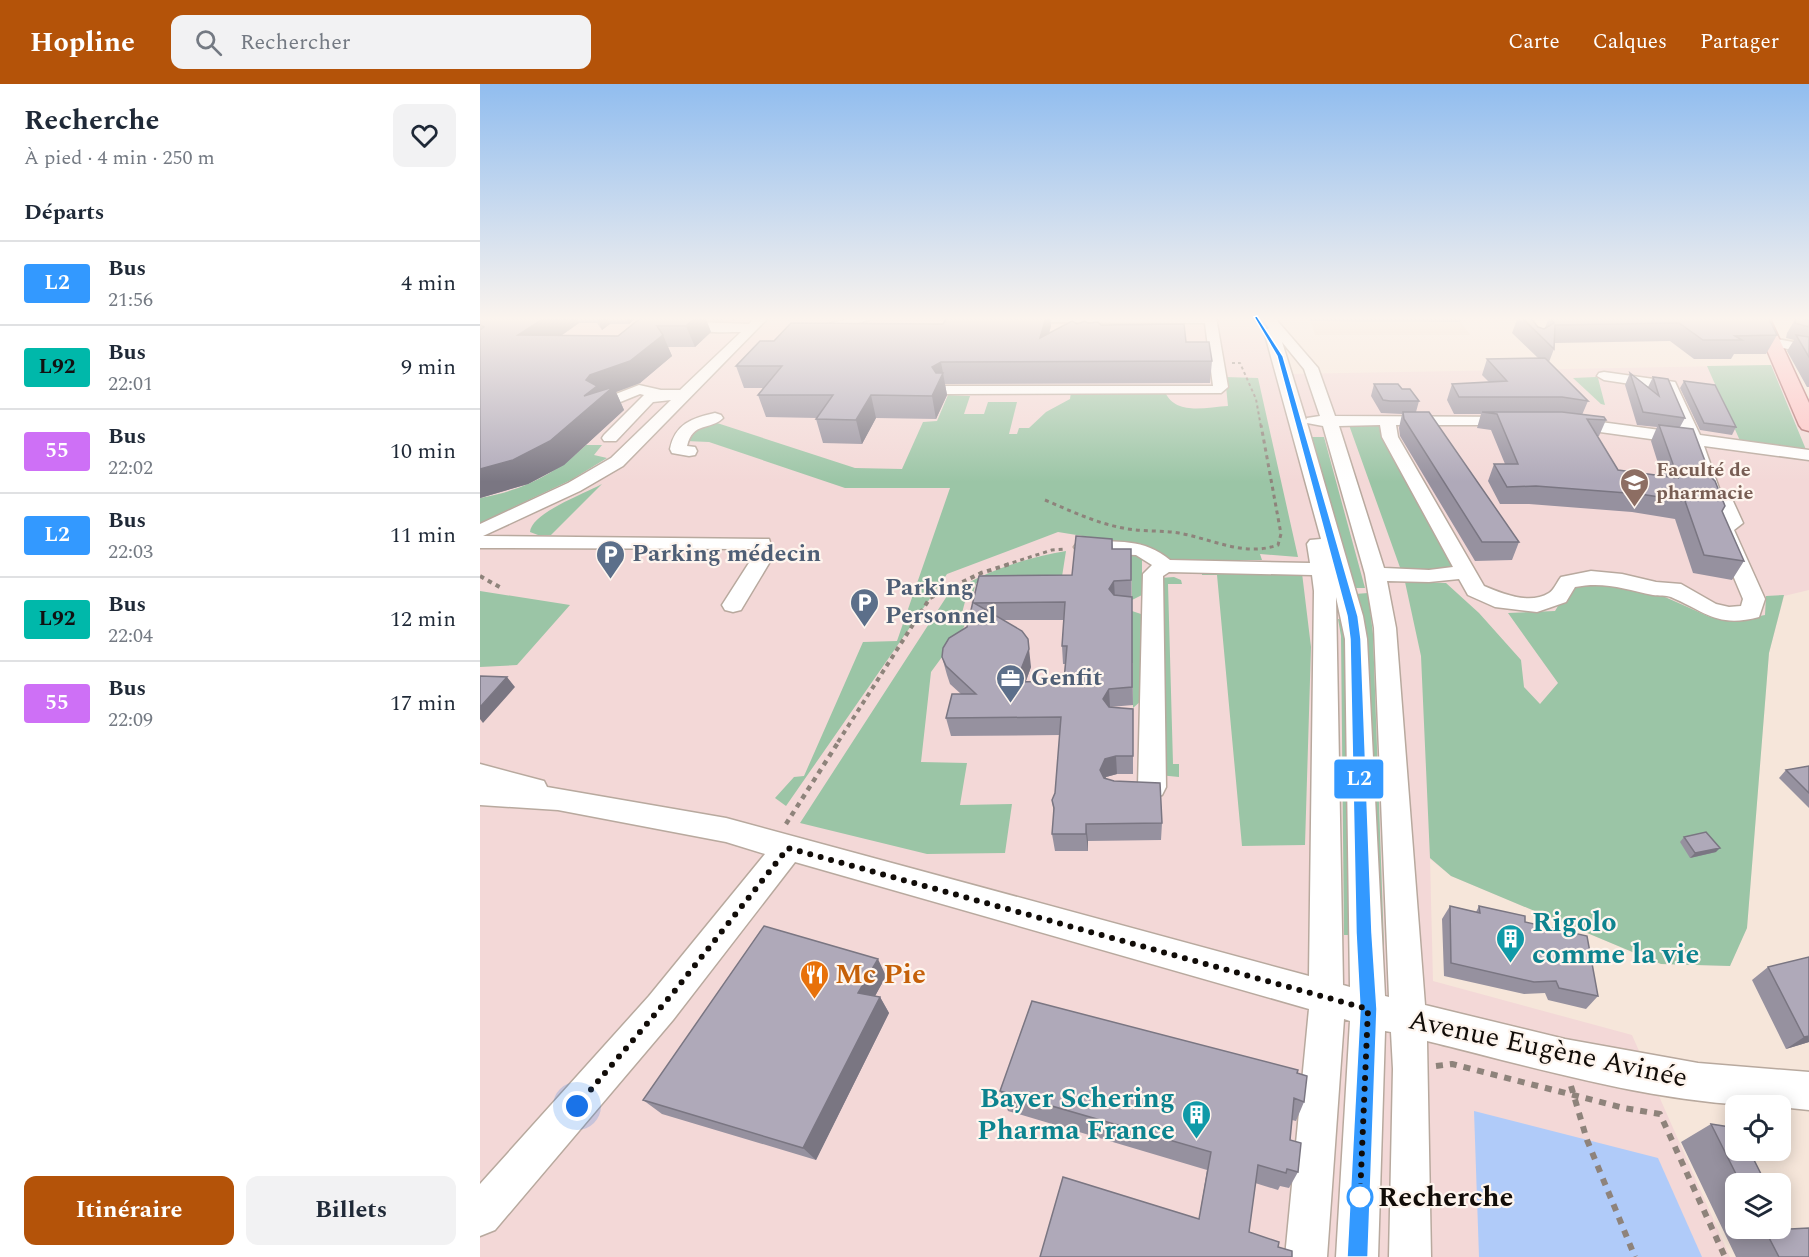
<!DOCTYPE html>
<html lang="fr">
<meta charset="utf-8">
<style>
:root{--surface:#fff;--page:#f2f2f3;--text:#1f2937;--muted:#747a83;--line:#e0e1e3;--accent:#b45309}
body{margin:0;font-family:Spectral,serif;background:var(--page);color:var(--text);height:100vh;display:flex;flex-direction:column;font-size:22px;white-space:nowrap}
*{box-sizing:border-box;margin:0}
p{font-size:20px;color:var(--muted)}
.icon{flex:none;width:33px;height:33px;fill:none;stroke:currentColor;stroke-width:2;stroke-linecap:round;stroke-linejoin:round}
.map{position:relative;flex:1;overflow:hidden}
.sheet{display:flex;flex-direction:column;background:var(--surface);width:480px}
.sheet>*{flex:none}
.badge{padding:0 12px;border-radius:4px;font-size:21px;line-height:39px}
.fabs{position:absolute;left:1245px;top:1011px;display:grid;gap:12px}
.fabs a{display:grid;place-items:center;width:66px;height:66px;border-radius:12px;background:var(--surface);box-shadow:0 3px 15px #0003;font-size:30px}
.you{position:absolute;width:30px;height:30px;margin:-15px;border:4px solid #fff;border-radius:50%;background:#1a73e8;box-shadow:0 0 0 9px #1a73e833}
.map>.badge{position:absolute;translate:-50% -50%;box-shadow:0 0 0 3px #fff}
h2{padding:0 24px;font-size:22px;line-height:54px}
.round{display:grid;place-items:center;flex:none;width:63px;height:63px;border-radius:12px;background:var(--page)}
.summary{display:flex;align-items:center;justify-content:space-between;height:102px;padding:0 24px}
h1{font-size:28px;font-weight:700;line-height:45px}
.primary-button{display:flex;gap:12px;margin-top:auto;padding:12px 24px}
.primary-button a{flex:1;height:69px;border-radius:12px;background:var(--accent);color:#fff;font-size:24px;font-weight:700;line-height:69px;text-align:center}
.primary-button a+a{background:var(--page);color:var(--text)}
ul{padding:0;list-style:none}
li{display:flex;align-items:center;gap:18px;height:84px;padding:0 24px;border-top:2px solid var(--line)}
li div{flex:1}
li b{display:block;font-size:22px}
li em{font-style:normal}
li .badge{min-width:66px;font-weight:700;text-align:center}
header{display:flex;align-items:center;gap:36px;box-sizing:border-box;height:84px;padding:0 30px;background:var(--accent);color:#fff}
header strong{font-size:28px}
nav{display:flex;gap:33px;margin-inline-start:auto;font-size:21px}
.search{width:420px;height:54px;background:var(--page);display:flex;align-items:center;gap:15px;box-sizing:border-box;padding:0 21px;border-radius:12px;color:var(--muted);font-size:22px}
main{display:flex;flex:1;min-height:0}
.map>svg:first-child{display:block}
.built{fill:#f0dac9}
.medical{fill:#f3d8d7}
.green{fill:#9bc5a6}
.water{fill:#b0cbf9}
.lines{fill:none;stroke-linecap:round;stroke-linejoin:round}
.minor-casing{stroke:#b8a99e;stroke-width:3}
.major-casing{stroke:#aa6868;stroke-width:3}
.path-far4{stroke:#8e837b;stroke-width:2;stroke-dasharray:3 3;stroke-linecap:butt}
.path-far3{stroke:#8e837b;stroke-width:3;stroke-dasharray:4 4;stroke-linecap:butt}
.path-far2{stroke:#8e837b;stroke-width:4;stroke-dasharray:4.5 4.5;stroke-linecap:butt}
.path-far1{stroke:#8e837b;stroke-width:4.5;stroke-dasharray:5 5;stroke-linecap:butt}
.path{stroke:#8e837b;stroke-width:6;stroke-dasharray:7 7;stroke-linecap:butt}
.minor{fill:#fff;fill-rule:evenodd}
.major{fill:#fec2c4;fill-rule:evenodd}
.wall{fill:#96919f;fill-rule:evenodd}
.shaded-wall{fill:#7a7682}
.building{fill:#afa9b9;stroke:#7a7682;stroke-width:1.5;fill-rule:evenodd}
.line{fill:#39f;stroke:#fff;stroke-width:1.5}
.walk{stroke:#110c08;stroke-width:6;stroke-dasharray:0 10.8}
.stop-dot{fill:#fff;stroke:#39f;stroke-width:3}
.labels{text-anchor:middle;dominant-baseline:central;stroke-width:4.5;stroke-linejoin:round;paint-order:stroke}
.far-education-label{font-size:20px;font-weight:bold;fill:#785e54;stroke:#fef5ee;text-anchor:start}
.service-label{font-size:24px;font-weight:bold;fill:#4e5e75;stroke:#fef5ee;text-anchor:start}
.near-culture-label{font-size:28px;font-weight:bold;fill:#0d838f;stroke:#fef5ee;text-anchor:start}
.near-food-label{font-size:28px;font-weight:bold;fill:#c56008;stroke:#fef5ee;text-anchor:start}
.near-street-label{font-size:28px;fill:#110c08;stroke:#fef5ee}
.near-stop-label{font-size:28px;font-weight:bold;fill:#110c08;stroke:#fef5ee;text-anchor:start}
</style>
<header>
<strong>Hopline</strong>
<div class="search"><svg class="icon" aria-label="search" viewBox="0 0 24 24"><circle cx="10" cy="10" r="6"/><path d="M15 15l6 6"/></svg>Rechercher</div>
<nav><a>Carte</a><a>Calques</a><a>Partager</a></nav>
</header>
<main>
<section class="sheet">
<div class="summary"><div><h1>Recherche</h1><p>À pied · 4 min · 250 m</p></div><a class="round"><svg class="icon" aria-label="heart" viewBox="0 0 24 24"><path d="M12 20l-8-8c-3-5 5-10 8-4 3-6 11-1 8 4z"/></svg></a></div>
<h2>Départs</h2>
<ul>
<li><span class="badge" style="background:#39f;color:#fff">L2</span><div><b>Bus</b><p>21:56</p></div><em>4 min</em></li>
<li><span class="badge" style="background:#00b8aa;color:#111">L92</span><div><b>Bus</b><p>22:01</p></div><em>9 min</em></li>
<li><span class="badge" style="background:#ce70f6;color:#fff">55</span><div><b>Bus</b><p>22:02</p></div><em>10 min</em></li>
<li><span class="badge" style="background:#39f;color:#fff">L2</span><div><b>Bus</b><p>22:03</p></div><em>11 min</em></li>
<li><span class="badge" style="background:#00b8aa;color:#111">L92</span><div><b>Bus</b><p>22:04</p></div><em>12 min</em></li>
<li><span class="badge" style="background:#ce70f6;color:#fff">55</span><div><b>Bus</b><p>22:09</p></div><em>17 min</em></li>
</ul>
<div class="primary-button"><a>Itinéraire</a><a>Billets</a></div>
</section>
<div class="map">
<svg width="1329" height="1173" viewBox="0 0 1329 1173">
<rect width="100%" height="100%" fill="#f6e6da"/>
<path class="built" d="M829,233h188l5,5h-41l9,13h-155z"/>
<path class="medical" d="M0,233h798l13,57 490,-9 28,60v165l-25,6 -15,57 -22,275 -17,38 -69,-2 -210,-88 -21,-17 3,122 199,54 98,222h-1250z"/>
<path class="green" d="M1291,281l36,87 -66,-9 -34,-77z
M745,293l33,1 40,179 -38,-3 2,6h-89l-8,-2 -14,-11 -93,-15 -111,42 -161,232 -11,-8 19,-21 10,-1 59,-134 34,-1 53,-153h-105l-136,-46 -23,-1 4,-11 21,-9 144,47 47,1 21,-47 14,-1 11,-26 22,1 -6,18h20l4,-12h29l-8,32h8l2,-6h10l17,-16 24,-13 1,-7h94c11,24 41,15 63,14z
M1116,293l2,1 7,27 -4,-1 -28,-26z
M869,341h29l78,144 -54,4z
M830,353h14l41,151h-12z
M106,361h16l-8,10 13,3 -36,22 -91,43v-25c43,-8 74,-23 106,-53z
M122,400l-51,51h-13l-8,-3c1,-19 56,-39 72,-48z
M621,466l33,2 8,4v39l-10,5 -1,-34z
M586,467l-5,32h-85l-3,11h-6l-5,19 5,1 -3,13 -33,45 -10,90 46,1 -7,42 52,-1 -7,49 -78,1 -127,-31 147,-227c33,-24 79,-38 119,-45z
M722,489h100l9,74 -6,198 -63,1 -25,-271h-15z
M694,493l7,3 1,4h-14l5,180h6v13l-20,-2 1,-197z
M925,498l41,1 33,30 42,47 3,27 16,17 18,-21 -50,-70 47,-2 6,-10 16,-16 20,-2 59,10 54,24 29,3 26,-5 1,-19 18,-1 -15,58 -22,275 -17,38 -69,-2 -210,-88 -21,-18 -9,-202z
M0,507l90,14 -53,60 -37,2z
M888,509l5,41 11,312 -6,-1 -23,-351z
M652,527l9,3 1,3v83l-9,8v-45l-22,1v-14h21z
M858,535l6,1 3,20 4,295h-7l-3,-299z"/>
<path class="water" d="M994,1027l184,47 44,99h-223z"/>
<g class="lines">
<defs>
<path id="minor" d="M275,233h14l-146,149 -43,25 -97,45 286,3 5,16 -33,55 -8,2 -8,-2 -3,-5 32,-50 -1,-6 -273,-1v-24l88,-41 43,-25 60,-58 -18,2 -37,39h-12l-2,-3 2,-3 40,-40 -4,-1 -32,13 -8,-5 3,-3 36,-14 22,5h19l61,-58c-17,0 -58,2 -69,-8l1,-3 76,3z
M376,233h23l-65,19 -7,-4 2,-3z
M736,233l12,70 -7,6 -276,1 -7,-4 7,-4h268l-8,-63 -175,-1 -6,-4z
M781,233h13l44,51 17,48 183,1 2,3 -8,5h-116l2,12 86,149c19,8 46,19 65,7 5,-3 8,-11 12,-16l30,-6 31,3 34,8 25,2 35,20 13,3 12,-1 2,-7 -30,-71 10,-7 -6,-15 -14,-12 -7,-27 -9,-23 -116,-16 -8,-5 8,-5 111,15 -18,-44 -60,-9 -7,-4 2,-3 5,-1 71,10 25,53 109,15v10l-105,-14 16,45 12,8 11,24 -9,7 31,69 -6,18c-42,11 -53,-5 -88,-20 -5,-2 -12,-1 -18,-2 -27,-6 -50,-14 -78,-8l-9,15 -29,10 -42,-5 -27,-12 -9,-16 -30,3 -42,-1 9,47 29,377 140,34 133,24 111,9v38l-29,-3v-1c-117,0 -239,-37 -353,-65l4,216h-42l4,-188 -2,-37 -6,-1 -7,226h-42l14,-236 -6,-2 -17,238h-42l24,-248 -514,-147 -122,158 -178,210 -15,6v-52l169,-188 116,-142 -39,-12 -168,-32 -78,-5v-41l64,17 3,6 179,31 583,158 5,-385 -2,-16 -143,-3 -6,4 3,211 -4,8 -10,3 -10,-3 -4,-8 5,-213 9,-9 -16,-10 -52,-2 -7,-2 -3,-4 3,-4 7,-2c33,1 60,-3 86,19l140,3 -3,-19 3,-4 11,-1 -57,-208 5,-3zM802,258l22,27 16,47 -13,2 -1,2zM827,339l16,3 42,148 9,54 15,369 -4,-1 -18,-357 -4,-23zM900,341l2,12 71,130 -24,3 -45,-2 -45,-142zM856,513l9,42 5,348 -7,-2z
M1292,254l37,7v8l-42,-8 -2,-3 2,-3z
M235,329l6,2 2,3c-13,13 -30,3 -36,28l8,1 2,4 -2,4 -6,1 -17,-3 -2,-4c5,-25 22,-31 45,-36z"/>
<path id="major" d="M1273,233h16l40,86v28l-7,-2 -3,-4z"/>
</defs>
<use href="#minor" class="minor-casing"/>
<use href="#major" class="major-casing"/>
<path class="path-far4" d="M752,279h8l16,36 5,28"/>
<path class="path-far3" d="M565,416c26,11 51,23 78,28 19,4 37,2 56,5 33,6 65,24 99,12l3,-11 -20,-109
M525,481l47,-15 13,-1"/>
<path class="path-far2" d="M0,492l23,13
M358,658l92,-144 51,-25 29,-9"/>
<path class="path-far1" d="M306,740l53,-83"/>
<path class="path" d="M956,982l16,-2 172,44 36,6 65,143
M1091,1002l16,54 48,117"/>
<use href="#minor" class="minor"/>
<use href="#major" class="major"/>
</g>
<path class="wall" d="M0,233h157l-8,7h-19l-8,6 -5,-7h-18l-18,13h57l24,-19h63l6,15 -16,15h-27l4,9 -32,27 -24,9 8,18 -60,55 -36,19 -48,14z
M227,233h31l-4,4 -8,-3 -3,3 -11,-1z
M829,233h152l-1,5 -150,-1z
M1038,233h12l8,10 6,2 1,-1 4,-11h219l9,18 -11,19h-32l-3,5h-37l-24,-18 -115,2 -1,6 -5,13 39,39 -6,14 24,5 -7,16h-2l21,34 44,6 -11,-35 6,-14 -20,-2 -12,-40 5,-12 18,14 5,-10 32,41 -5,9 42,85 22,49 -12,19 -39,-7 -18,-54 -43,-7 -103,-8h-29l-12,-23 6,-17h11l-14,-34 -14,-2 4,-14h-27l-7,-14 5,-16 37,-2 -7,-7 5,-16 51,-1 -26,-25z
M1316,234l13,2v67h-2l-20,-36 7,-11 -8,-2 1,-5z
M608,239l98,19 26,19 -2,22 -265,1 2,11 -11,24 -60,-1 -14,26 -39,-1 -7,-24 1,-1 -51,-1 -8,-22 5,-7h-19l-8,-22 38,-25 277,-15 -2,7 28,-9z
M1204,297l52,46 -4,8 -32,-5 -20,-42z
M894,300l28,5 17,12 -3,11 103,130 -7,18 -37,1 -75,-125 -1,-8 3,-14 -21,-1 -10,-17z
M632,455l1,10h18l2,156 -23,2 23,2v65h-16l-11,3 -1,2 57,44 -1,17 -73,1v10h-33l-3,-17 2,-20 -2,-14 3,-7 5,-58 -109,1 -5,-18 15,-24 -11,-10 -3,-9 -5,-18 25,-30 12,-51 93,-1zM524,536h60l-2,26 1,18h2l-1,17h-38l5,-14z
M1329,682v42l-30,-30 7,-8z
M1204,753l32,15 -26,6 -10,-16z
M970,822l26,6 3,-6 46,16 73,74 -12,13 -38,-9 -3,-7 -21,1 -80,-18 -2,-57z
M1329,873v85l-23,7 -34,-69 16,-13z
M406,892l-11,20 5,1 9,16 -73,147 -154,-46 -19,-14z
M817,989l7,29 -8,19 -4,-1 -2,20 8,32 -9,16 -9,-2 -2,4 -23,-7 -6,49 29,15 14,10 -93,-38 8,-49 -199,-59 -8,-20z
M1231,1040l30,60h-5v44l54,1 19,28h-73l-55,-115z"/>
<path class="shaded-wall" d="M66,233h30l3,6 -49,34 -12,-22z
M117,233h10l3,7 -8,6z
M146,233h11l-8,7z
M216,233h9l6,15 -16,15 -9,-21z
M566,233h4l1,9 -9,33 -2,-21z
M183,251l9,21 -32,27 -24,9 8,18 -60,55 -36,19 -48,14v-29l106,-89 4,-5z
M461,278l6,33 -11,24 -4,-23v-29z
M391,311l5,23 -14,26 -6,-24z
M634,497l1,18 -6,-10z
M548,555l3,28 -12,33 -3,-18z
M27,593l8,10 -32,36 -3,-4v-12z
M629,605l1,18 -6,10 -1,-18z
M636,672l1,18 -11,3 -5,11 -1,-18 5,-11z
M606,740l2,17v10l-2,-17z
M1240,764l-4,4 -26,6 5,-5z
M398,875l8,17 -18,33 -10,-16z
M400,913l9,16 -73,147 -13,-12z
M1329,952v6l-23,7 18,-12z"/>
<path class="building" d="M0,233h66l-28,18 100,1 24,-19h54l-10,9h-29l6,9 -33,26 -40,14 -4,5 11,6 -13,10 29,-9 -63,54 -37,19 -33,9v-139l4,-3 -4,-2z
M467,233h99l-6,21 32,-17 5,3 8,-3 3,2 10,-1 3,3 83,-1 2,18h23l3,19 -271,1 -9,5 4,6h7l-11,23 -61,-1 -15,25 -40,-1 17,-24h-75l24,-29h-46l24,-25h14l17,-18 152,1z
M1041,233h9l8,10 6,2 10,-6 -4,-6h218l9,18 -42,1 7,4h-39l-24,-17 -124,2 -1,24z
M1316,234l13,2v7l-14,-4z
M1316,251l13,2v20z
M1065,274l43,43 -26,-4h-103l-7,-13 55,-3 -20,-22z
M1150,289l29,23 -6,-19 15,2 17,39 -42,-6z
M1204,297l31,4 21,42 -32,-4z
M894,300h24l4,5h8l9,12h-29l-7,-1z
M923,328h26l90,130h-37l-78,-123z
M1002,328h80l42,5 2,3 -19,-1 31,51 60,8 -19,-53 34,4 18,48 4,4 10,25 -3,5 22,50 -40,-6 -19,-54 -45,-7 -104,-8 -29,1 -13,-23h24l-21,-50z
M596,452l36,3v10h19v31l-17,1 -5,8 5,6 18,2v90l-23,2 -6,10 6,8 24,2v47h-17l-11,3 -5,11 4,8 10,3 46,2 2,40 -76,1v10h-34l2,-26 -2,-8 3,-7 6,-76 -115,1 6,-24h24l-30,-28 -4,-9 1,-9 6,-10 18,-11 12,-51 93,-1zM585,518l-3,44h5l-3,35 -48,1 13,-33 -1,-10 -6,-8 -48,-28z
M0,592l27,1 -27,30z
M1329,682v27l-23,-23z
M1226,748l14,16 -25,5 -11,-16z
M970,822l30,7 -1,-7 46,10v6l62,14 11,60 -39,-8 -3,-7 -22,1 -83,-19z
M284,842l114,33 -20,34 22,4 -77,151 -160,-48z
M1329,873v79l-5,1 -36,-70z
M552,917l266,69 -1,3 10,3 -3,26 -10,-4 -4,42 11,3 -3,29 -11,-3 -1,4 -28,-8 -9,67 30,10 -1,5 14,4v6h-252l23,-80 136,42 12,-67 -211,-61z
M1231,1040l25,4v22h13l17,34h-25z
M1300,1126l10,19 19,-1v29h-30l-15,-29h16z"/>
<linearGradient id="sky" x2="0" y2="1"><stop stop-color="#91bdef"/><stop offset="0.59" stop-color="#fbf4ee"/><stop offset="1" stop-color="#fbf4ee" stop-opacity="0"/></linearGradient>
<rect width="1329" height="398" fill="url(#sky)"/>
<path class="line" d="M777,232l26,40 75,260 3,23 11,294 5,76 -9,248h-21l13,-248 -4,-76 -6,-294 -3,-23 -70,-260 -23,-39z"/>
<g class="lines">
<path class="walk" d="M97,1022l96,-113 115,-145 580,161 -8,188"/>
</g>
<defs>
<symbol id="university-pin" viewBox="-11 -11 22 30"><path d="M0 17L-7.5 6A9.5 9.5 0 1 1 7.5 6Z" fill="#8d6e63" stroke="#fef5ee"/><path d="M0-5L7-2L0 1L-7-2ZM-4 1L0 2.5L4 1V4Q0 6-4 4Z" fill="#fff"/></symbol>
<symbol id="parking-pin" viewBox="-11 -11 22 30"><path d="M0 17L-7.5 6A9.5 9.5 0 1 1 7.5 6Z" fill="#5c6f8a" stroke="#fef5ee"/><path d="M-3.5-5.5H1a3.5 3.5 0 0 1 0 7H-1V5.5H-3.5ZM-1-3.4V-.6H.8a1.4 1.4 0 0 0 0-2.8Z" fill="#fff"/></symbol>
<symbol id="office-pin" viewBox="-11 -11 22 30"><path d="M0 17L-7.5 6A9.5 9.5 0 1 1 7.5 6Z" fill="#5c6f8a" stroke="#fef5ee"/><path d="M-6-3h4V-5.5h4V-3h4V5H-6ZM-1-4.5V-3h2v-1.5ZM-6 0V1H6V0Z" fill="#fff"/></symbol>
<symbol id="building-pin" viewBox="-11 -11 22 30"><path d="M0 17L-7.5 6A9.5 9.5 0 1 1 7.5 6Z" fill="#0f9aa8" stroke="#fef5ee"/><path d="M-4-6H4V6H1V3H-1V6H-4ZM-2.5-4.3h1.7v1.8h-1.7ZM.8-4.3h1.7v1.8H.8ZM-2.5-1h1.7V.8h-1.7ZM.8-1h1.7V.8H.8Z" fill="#fff"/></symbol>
<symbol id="restaurant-pin" viewBox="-11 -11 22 30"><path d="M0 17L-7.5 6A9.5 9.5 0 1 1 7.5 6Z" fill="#e8710a" stroke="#fef5ee"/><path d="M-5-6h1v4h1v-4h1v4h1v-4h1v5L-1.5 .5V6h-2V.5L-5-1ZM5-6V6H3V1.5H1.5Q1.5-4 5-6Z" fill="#fff"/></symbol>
</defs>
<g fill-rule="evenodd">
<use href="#university-pin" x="1138" y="382" width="33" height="45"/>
<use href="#parking-pin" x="114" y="454" width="33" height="45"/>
<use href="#parking-pin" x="368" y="502" width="33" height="45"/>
<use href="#office-pin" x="514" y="578" width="33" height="45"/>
<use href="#building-pin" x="1014" y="838" width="33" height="45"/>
<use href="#restaurant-pin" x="318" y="874" width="33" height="45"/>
<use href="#building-pin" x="700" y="1014" width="33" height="45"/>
</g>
<circle class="stop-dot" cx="880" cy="1113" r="12"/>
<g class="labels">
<g class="far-education-label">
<text x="1176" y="386">Faculté de<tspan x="1176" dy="23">pharmacie</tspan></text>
</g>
<g class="service-label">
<text x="152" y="470">Parking médecin</text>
<text x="405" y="504">Parking<tspan x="405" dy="28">Personnel</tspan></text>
<text x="551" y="594">Genfit</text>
</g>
<g class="near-culture-label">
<text x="1052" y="838">Rigolo<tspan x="1052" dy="32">comme la vie</tspan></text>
<text x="695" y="1014" text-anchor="end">Bayer Schering<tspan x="695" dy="32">Pharma France</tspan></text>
</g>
<g class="near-food-label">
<text x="355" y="890">Mc Pie</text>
</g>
<g class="near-street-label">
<text transform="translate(1068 965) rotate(12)">Avenue Eugène Avinée</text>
</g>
<g class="near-stop-label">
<text x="898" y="1113">Recherche</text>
</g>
</g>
</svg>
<div class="fabs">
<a><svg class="icon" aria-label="locate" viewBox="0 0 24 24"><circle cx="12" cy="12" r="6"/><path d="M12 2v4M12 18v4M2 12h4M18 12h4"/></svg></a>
<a><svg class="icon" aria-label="layers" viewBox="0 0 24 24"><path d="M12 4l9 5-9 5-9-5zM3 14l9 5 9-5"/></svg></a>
</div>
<div class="you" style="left:97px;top:1022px"></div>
<b class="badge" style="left:879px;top:695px;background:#39f;color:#fff">L2</b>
</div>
</main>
